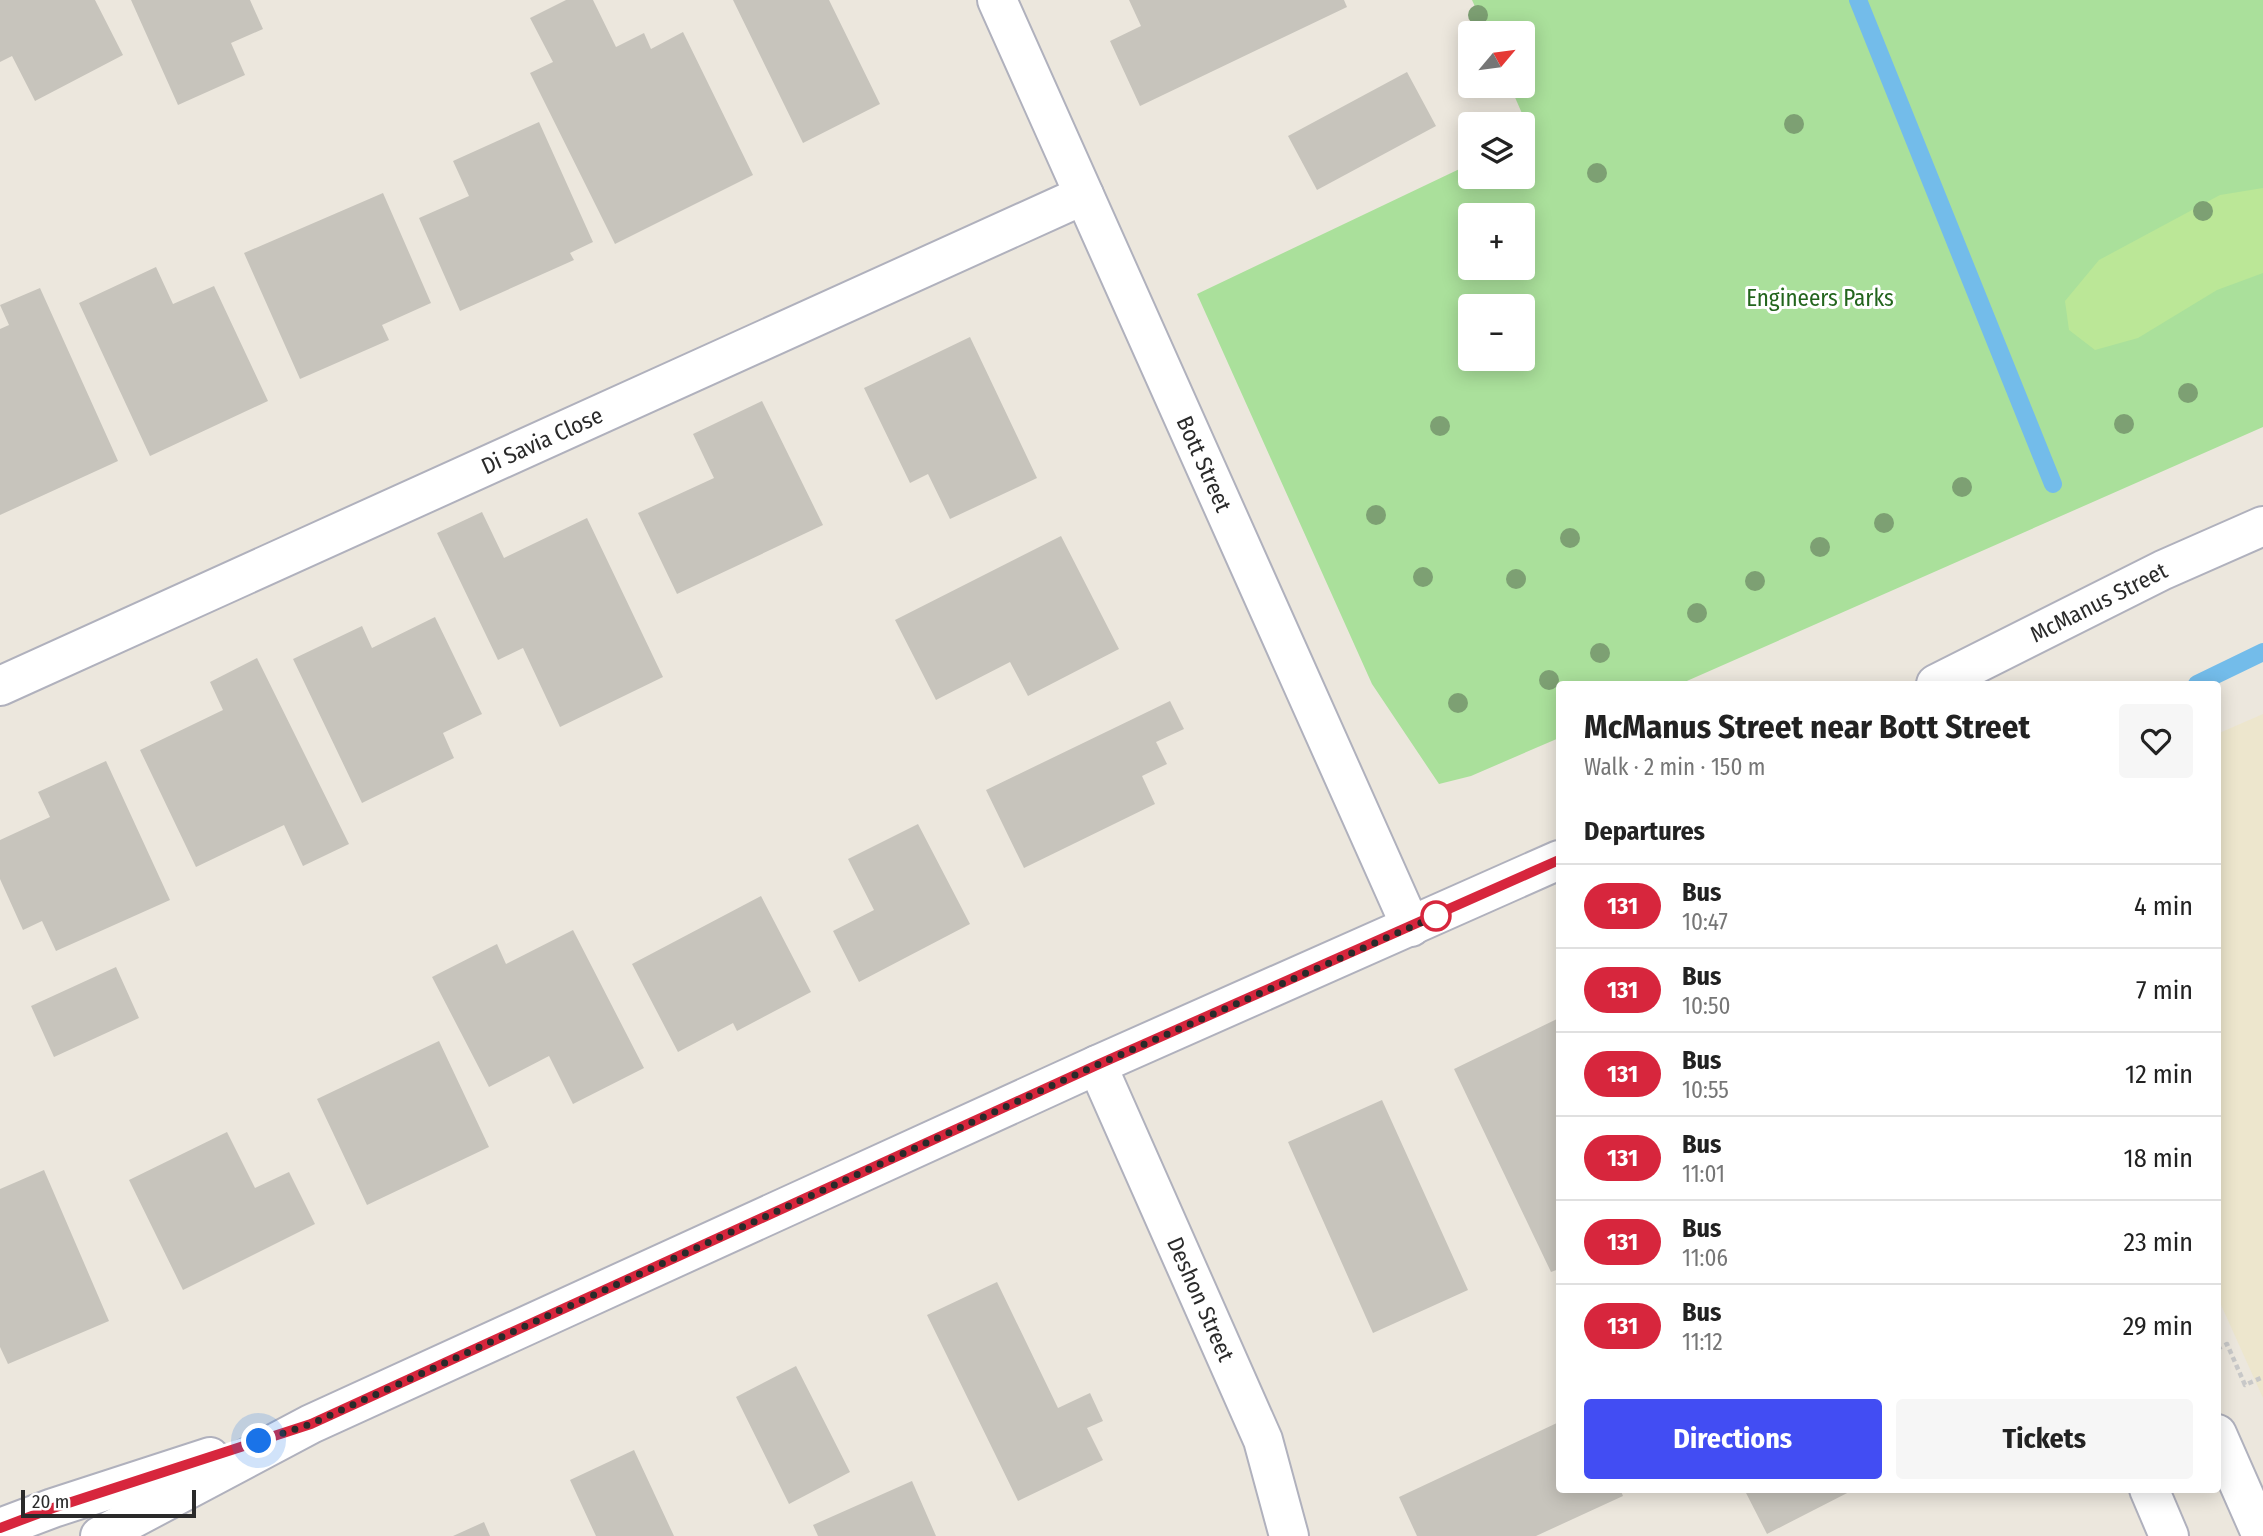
<!DOCTYPE html>
<meta charset="utf-8">
<style>
:root{--surface:#fff;--page:#f6f6f6;--text:#222;--muted:#767676;--line:#e0e0e0;--accent:#424df3}
body{margin:0;font-family:"Fira Sans Condensed",sans-serif;background:var(--page);color:var(--text);height:100vh;display:flex;flex-direction:column;font-size:26px;white-space:nowrap}
*{box-sizing:border-box;margin:0}
p{font-size:23px;color:var(--muted)}
.icon{flex:none;width:38px;height:38px;fill:none;stroke:currentColor;stroke-width:2;stroke-linecap:round;stroke-linejoin:round}
.map{position:relative;flex:1;overflow:hidden}
.sheet{position:absolute;left:1556px;top:681px;width:665px;height:812px;display:flex;flex-direction:column;background:var(--surface);border-radius:7px;box-shadow:0 4px 18px #0003}
.sheet>*{flex:none}
.badge{padding:0 14px;border-radius:23px;font-size:24px;line-height:46px}
.needle{width:46px;rotate:61deg}
.fabs{position:absolute;left:1458px;top:21px;display:grid;gap:14px}
.fabs a{display:grid;place-items:center;width:77px;height:77px;border-radius:7px;background:var(--surface);box-shadow:0 4px 18px #0003;font-size:35px}
.scale{position:absolute;left:21px;bottom:18px;width:175px;box-sizing:border-box;padding-left:7px;border:4px solid #2a2a2a;border-top:0;font-size:19px;line-height:24px;white-space:nowrap;color:#2a2a2a;-webkit-text-stroke:5px #fff;paint-order:stroke}
.you{position:absolute;width:35px;height:35px;margin:-18px;border:5px solid #fff;border-radius:50%;background:#1a73e8;box-shadow:0 0 0 10px #1a73e833}
.map>.badge{position:absolute;translate:-50% -50%;box-shadow:0 0 0 4px #fff}
h2{padding:0 28px;font-size:26px;line-height:63px}
.round{display:grid;place-items:center;flex:none;width:74px;height:74px;border-radius:7px;background:var(--page)}
.head{display:flex;align-items:center;justify-content:space-between;height:119px;padding:0 28px}
h1{font-size:33px;font-weight:700;line-height:52px}
.button{display:flex;gap:14px;margin-top:auto;padding:14px 28px}
.button a{flex:1;height:80px;border-radius:7px;background:var(--accent);color:#fff;font-size:28px;font-weight:700;line-height:80px;text-align:center}
.button a+a{background:var(--page);color:var(--text)}
ul{padding:0;list-style:none}
li{display:flex;align-items:center;gap:21px;height:84px;padding:0 28px;border-top:2px solid var(--line)}
li div{flex:1}
li b{display:block;font-size:26px}
li em{font-style:normal}
li .badge{min-width:77px;font-weight:700;text-align:center}
.map>svg:first-child{display:block}
.education{fill:#ede6cd}
.green{fill:#aae09b;fill-rule:evenodd}
.pitch{fill:#bbe797}
.lines{fill:none;stroke-linecap:round;stroke-linejoin:round}
.stream{stroke:#73bcea;stroke-width:18}
.building{fill:#c7c4bc}
.street-casing{stroke:#b0b1bd;stroke-width:42}
.secondary-casing{stroke:#b0b1bd;stroke-width:42}
.path{stroke:#c8c8c8;stroke-width:4.5;stroke-dasharray:5 3.5;stroke-linecap:butt}
.street{stroke:#fff;stroke-width:38}
.secondary{stroke:#fff;stroke-width:38}
.tree{fill:#7da073}
.line-casing{stroke:#fff;stroke-width:16}
.line{stroke:#d7263d;stroke-width:10}
.walk{stroke:#2a2a2a;stroke-width:7;stroke-dasharray:0 12.6}
.stop-dot{fill:#fff;stroke:#d7263d;stroke-width:3.5}
.labels{text-anchor:middle;dominant-baseline:central;stroke-width:6;stroke-linejoin:round;paint-order:stroke}
.park-label{font-size:23px;fill:#23651d;stroke:#fff}
.street-label{font-size:23px;fill:#2a2a2a;stroke:#fff}
</style>
<div class="map">
<svg width="2263" height="1536" viewBox="0 0 2263 1536">
<rect width="100%" height="100%" fill="#ece7dd"/>
<path class="education" d="M2263,714v684l-46,-102v-562z"/>
<path class="green" d="M1472,0h791v427l-583,257h-121v54l-88,38 -32,8 -67,-100 -175,-390 273,-130v13h52l1,-38 8,-5 -21,-48h12v-53h-35zM1470,215h52v53h-52zM1470,306h52v53h-52z"/>
<path class="pitch" d="M2263,188v85l-46,17 -79,48 -43,12 -26,-20 -4,-29 34,-41 121,-65z"/>
<g class="lines">
<path class="stream" d="M1858,0l195,484
M2197,684l66,-32"/>
</g>
<path class="building" d="M0,0h95l28,55 -88,46 -23,-45 -12,6z
M131,0h119l13,29 -32,14 14,32 -67,30z
M566,0h27l23,47 28,-14 7,16 32,-17 70,143 -138,69 -85,-171 23,-11 -23,-44z
M733,0h96l51,104 -77,39z
M1129,0h215l3,7 -207,99 -30,-65 31,-15z
M1407,72l29,54 -119,64 -29,-54z
M539,122l54,120 -23,11 4,7 -114,51 -41,-93 50,-22 -16,-35z
M383,193l48,110 -49,22 7,15 -89,39 -56,-126z
M156,267l17,37 41,-18 54,115 -118,55 -71,-153z
M40,288l78,173 -118,54v-186l9,-4 -9,-20z
M970,337l67,141 -87,41 -22,-45 -18,9 -46,-95z
M762,401l61,124 -146,69 -39,-81 76,-35 -21,-44z
M482,512l22,46 83,-40 76,159 -103,50 -37,-79 -25,12 -61,-127z
M1061,536l58,113 -91,47 -18,-34 -74,38 -41,-80z
M435,617l47,97 -39,19 11,25 -92,45 -69,-144 69,-33 10,22z
M257,658l92,186 -46,22 -19,-41 -88,42 -56,-117 83,-40 -13,-28z
M1170,701l14,28 -28,13 11,22 -25,12 13,28 -131,64 -38,-78z
M106,761l64,139 -114,51 -14,-30 -19,9 -23,-51v-39l50,-23 -12,-25z
M918,824l52,100 -111,58 -26,-51 41,-21 -26,-51z
M761,896l50,96 -74,39 -4,-8 -55,29 -46,-88z
M573,930l71,138 -71,36 -24,-48 -60,31 -57,-110 65,-33 9,20z
M116,967l23,51 -85,39 -23,-51z
M1559,1018v251l-8,3 -97,-203z
M439,1041l50,106 -122,58 -50,-106z
M1382,1100l86,190 -95,43 -85,-191z
M227,1132l28,56 34,-16 26,52 -132,66 -54,-110z
M44,1170l65,151 -101,43 -8,-17v-158z
M997,1282l61,126 32,-15 13,28 -16,7 16,32 -85,41 -91,-186z
M796,1366l54,106 -61,32 -53,-107z
M1559,1422v67h61l3,7 -87,40h-119l-18,-39z
M634,1450l40,86h-78l-26,-56z
M912,1481l24,55h-118l-5,-11z
M1744,1489h111l-88,45z
M484,1522l6,14h-37z"/>
<g class="lines">
<defs>
<g id="street">
<path id="s1" d="M997,0l414,927"/>
<path id="s2" d="M0,686l1084,-491"/>
<path id="s3" d="M1097,1065l166,375 26,96"/>
<path d="M2217,1434l45,102"/>
<path d="M2149,1489l20,47"/>
</g>
<g id="secondary">
<path id="s4" d="M1936,684l227,-114 100,-44"/>
<path d="M0,1528l53,-20 157,-51"/>
<path d="M100,1536l211,-112 786,-359 462,-205"/>
</g>
</defs>
<use href="#street" class="street-casing"/>
<use href="#secondary" class="secondary-casing"/>
<path class="path" d="M2217,1349l10,-5 18,41 18,-8"/>
<use href="#street" class="street"/>
<use href="#secondary" class="secondary"/>
</g>
<g class="tree">
<circle cx="1478" cy="15" r="10"/>
<circle cx="1794" cy="124" r="10"/>
<circle cx="1597" cy="173" r="10"/>
<circle cx="2203" cy="211" r="10"/>
<circle cx="2188" cy="393" r="10"/>
<circle cx="2124" cy="424" r="10"/>
<circle cx="1440" cy="426" r="10"/>
<circle cx="1962" cy="487" r="10"/>
<circle cx="1376" cy="515" r="10"/>
<circle cx="1884" cy="523" r="10"/>
<circle cx="1570" cy="538" r="10"/>
<circle cx="1820" cy="547" r="10"/>
<circle cx="1423" cy="577" r="10"/>
<circle cx="1516" cy="579" r="10"/>
<circle cx="1755" cy="581" r="10"/>
<circle cx="1697" cy="613" r="10"/>
<circle cx="1600" cy="653" r="10"/>
<circle cx="1549" cy="680" r="10"/>
<circle cx="1458" cy="703" r="10"/>
</g>
<g class="lines">
<defs>
<path id="line" d="M0,1528l53,-20 258,-84 786,-359 462,-205"/>
</defs>
<use href="#line" class="line-casing"/>
<use href="#line" class="line"/>
<path class="walk" d="M259,1441l52,-17 786,-359 339,-149"/>
</g>
<circle class="stop-dot" cx="1436" cy="916" r="14"/>
<g class="labels">
<g class="park-label">
<text x="1820" y="298">Engineers Parks</text>
</g>
<g class="street-label">
<text stroke="none"><textPath href="#s2" startOffset="595">Di Savia Close</textPath></text>
<text stroke="none"><textPath href="#s1" startOffset="508">Bott Street</textPath></text>
<text stroke="none"><textPath href="#s4" startOffset="182">McManus Street</textPath></text>
<text stroke="none"><textPath href="#s3" startOffset="256">Deshon Street</textPath></text>
</g>
</g>
</svg>
<div class="fabs">
<a><svg class="needle" viewBox="-14 -14 28 28"><path d="M0-13l5 13h-10z" fill="#e53935"/><path d="M0 13l5-13h-10z" fill="#767676"/></svg></a>
<a><svg class="icon" aria-label="layers" viewBox="0 0 24 24"><path d="M12 4l9 5-9 5-9-5zM3 14l9 5 9-5"/></svg></a>
<a>+</a>
<a>−</a>
</div>
<div class="scale">20 m</div>
<div class="you" style="left:259px;top:1441px"></div>
<section class="sheet">
<div class="head"><div><h1>McManus Street near Bott Street</h1><p>Walk · 2 min · 150 m</p></div><a class="round"><svg class="icon" aria-label="heart" viewBox="0 0 24 24"><path d="M12 20l-8-8c-3-5 5-10 8-4 3-6 11-1 8 4z"/></svg></a></div>
<h2>Departures</h2>
<ul>
<li><span class="badge" style="background:#d7263d;color:#fff">131</span><div><b>Bus</b><p>10:47</p></div><em>4 min</em></li>
<li><span class="badge" style="background:#d7263d;color:#fff">131</span><div><b>Bus</b><p>10:50</p></div><em>7 min</em></li>
<li><span class="badge" style="background:#d7263d;color:#fff">131</span><div><b>Bus</b><p>10:55</p></div><em>12 min</em></li>
<li><span class="badge" style="background:#d7263d;color:#fff">131</span><div><b>Bus</b><p>11:01</p></div><em>18 min</em></li>
<li><span class="badge" style="background:#d7263d;color:#fff">131</span><div><b>Bus</b><p>11:06</p></div><em>23 min</em></li>
<li><span class="badge" style="background:#d7263d;color:#fff">131</span><div><b>Bus</b><p>11:12</p></div><em>29 min</em></li>
</ul>
<div class="button"><a>Directions</a><a>Tickets</a></div>
</section>
</div>
